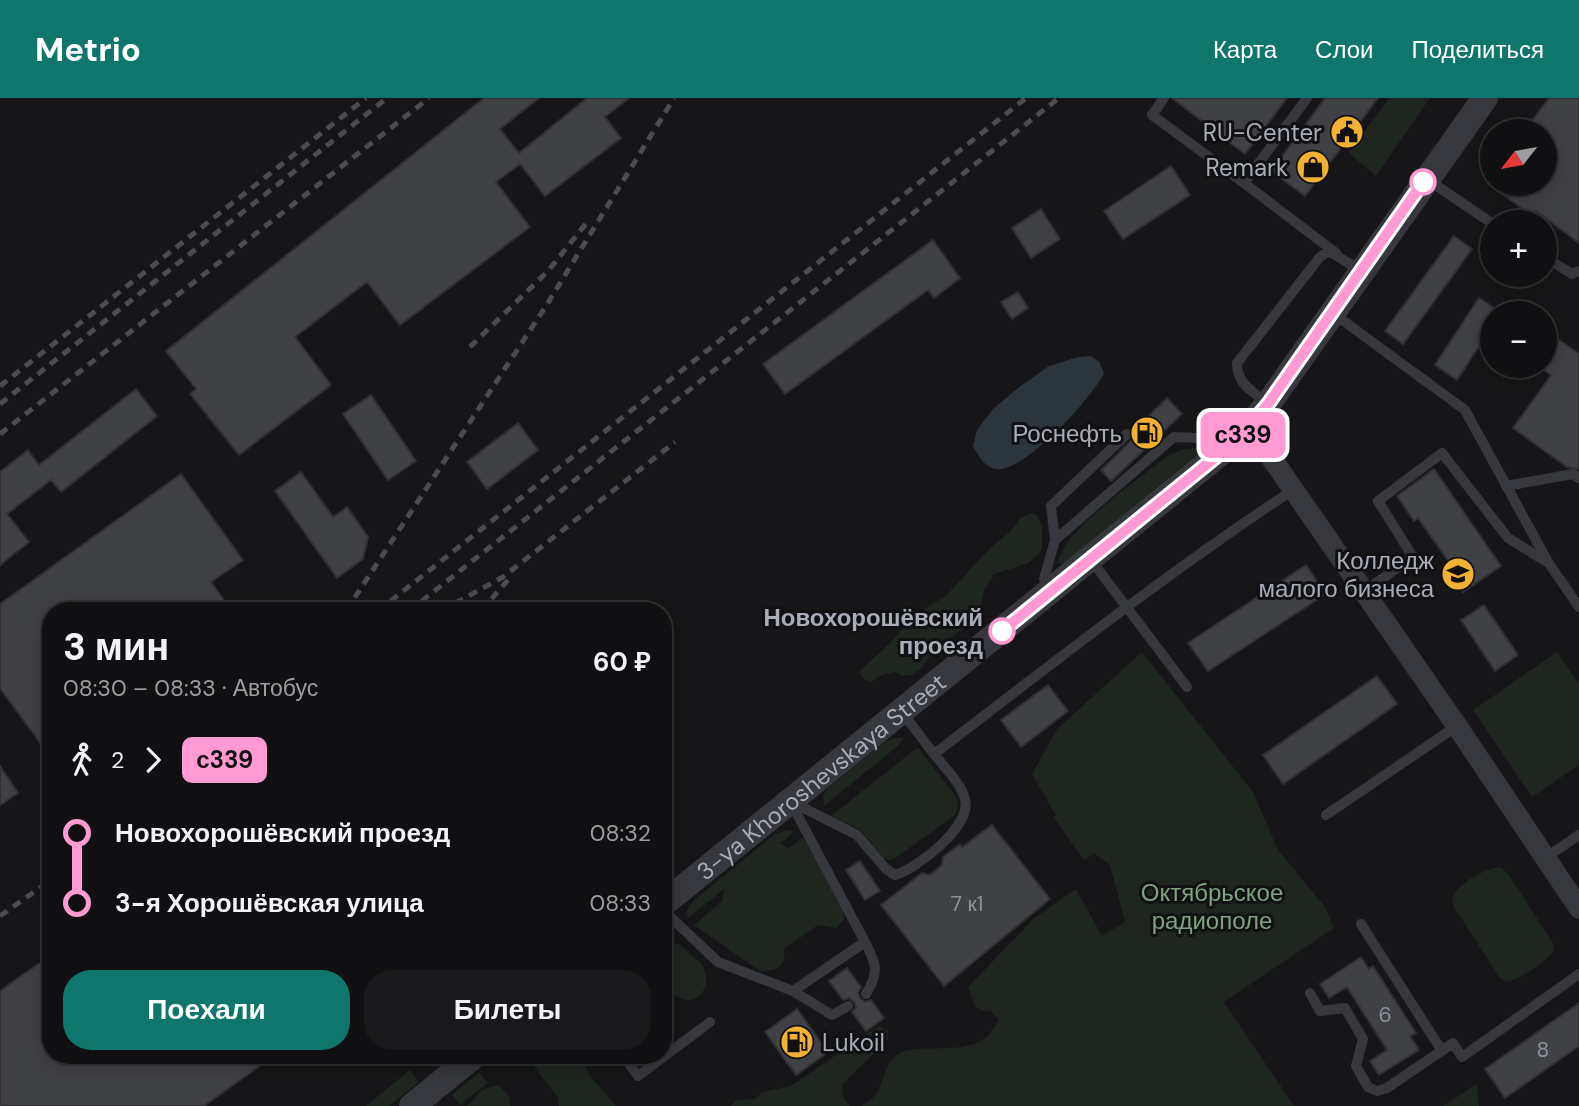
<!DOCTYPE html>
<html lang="ru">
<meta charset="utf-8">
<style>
:root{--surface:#101012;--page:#19191b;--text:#f1f3f6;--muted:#9c9d9f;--line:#303032;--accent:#0f766e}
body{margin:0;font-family:"DM Sans",sans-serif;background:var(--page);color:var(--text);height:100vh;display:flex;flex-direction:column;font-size:26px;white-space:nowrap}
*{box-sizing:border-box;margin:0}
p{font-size:23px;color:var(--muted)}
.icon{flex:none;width:38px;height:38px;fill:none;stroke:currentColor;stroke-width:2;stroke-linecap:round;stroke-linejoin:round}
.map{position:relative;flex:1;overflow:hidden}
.sheet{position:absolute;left:42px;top:504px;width:630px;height:462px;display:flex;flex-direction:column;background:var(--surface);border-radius:28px;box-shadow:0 4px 18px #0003,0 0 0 2px var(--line)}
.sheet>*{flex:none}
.badge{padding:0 14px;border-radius:10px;font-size:24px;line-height:46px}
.needle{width:46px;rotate:239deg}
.controls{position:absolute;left:1480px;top:21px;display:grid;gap:14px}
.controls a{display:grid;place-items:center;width:77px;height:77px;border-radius:50%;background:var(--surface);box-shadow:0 4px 18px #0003,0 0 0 2px var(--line);font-size:35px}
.map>.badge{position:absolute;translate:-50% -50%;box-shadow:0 0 0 4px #fff}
.legs{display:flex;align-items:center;gap:10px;height:77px;padding:0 21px;font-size:23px}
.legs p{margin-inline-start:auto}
.summary{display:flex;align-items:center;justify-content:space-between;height:119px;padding:0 21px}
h1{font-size:38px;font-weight:700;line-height:52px}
.button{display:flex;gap:14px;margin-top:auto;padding:14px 21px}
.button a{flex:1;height:80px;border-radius:28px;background:var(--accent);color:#fff;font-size:28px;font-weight:700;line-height:80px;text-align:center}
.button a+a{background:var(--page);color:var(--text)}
ul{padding:0 21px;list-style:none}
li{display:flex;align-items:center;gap:24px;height:70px;font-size:26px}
li i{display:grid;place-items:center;width:10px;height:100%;margin:0 9px;background:currentColor}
li i::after{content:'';width:18px;height:18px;margin:-9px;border:5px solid;border-radius:50%;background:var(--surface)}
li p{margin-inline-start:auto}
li:first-child i{background:linear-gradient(#0000 50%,currentColor 0)}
li:last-child i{background:linear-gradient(currentColor 50%,#0000 0)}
header{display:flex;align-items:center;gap:42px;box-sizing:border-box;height:98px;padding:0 35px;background:var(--accent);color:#fff}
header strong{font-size:33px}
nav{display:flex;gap:38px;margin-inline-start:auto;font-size:24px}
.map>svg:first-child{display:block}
.green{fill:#1e261f}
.water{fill:#2c353c}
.building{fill:#404145;stroke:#303034;stroke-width:2}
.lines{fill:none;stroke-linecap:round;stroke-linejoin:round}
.service{stroke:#37383d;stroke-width:10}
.minor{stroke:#37383d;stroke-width:21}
.tertiary{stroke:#37383d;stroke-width:26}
.rail{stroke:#4a4c52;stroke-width:5;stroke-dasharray:9 7;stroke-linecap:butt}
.line-1-casing{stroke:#fff;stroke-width:16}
.line-1{stroke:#ff9ad2;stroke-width:10}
.stop-1-dot{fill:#fff;stroke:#ff9ad2;stroke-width:3.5}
.labels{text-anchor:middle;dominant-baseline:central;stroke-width:6;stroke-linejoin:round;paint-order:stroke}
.number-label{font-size:21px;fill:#8e929b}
.poi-label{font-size:24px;fill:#a8adb8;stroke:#111113;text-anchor:end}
.stop-label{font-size:24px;font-weight:bold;fill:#a8adb8;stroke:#111113;text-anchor:end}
.street-label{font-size:24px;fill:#a8adb8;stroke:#111113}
.park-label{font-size:24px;fill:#7fa381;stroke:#111113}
</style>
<header>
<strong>Metrio</strong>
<nav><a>Карта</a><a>Слои</a><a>Поделиться</a></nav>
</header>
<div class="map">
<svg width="1579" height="1008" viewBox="0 0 1579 1008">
<rect width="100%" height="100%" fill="#161618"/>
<path class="green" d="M1389,0h41l-54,78 -27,-23z
M1197,350l2,5 -135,111 -6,-1c3,-31 85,-87 111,-108l12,-5z
M1031,415l6,2 5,11v24l-13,13 -35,11 -10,17 -4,21 -12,13 -37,29 -8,13 -12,8 -9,1 -6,-4 -14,3 -11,7 -9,-4 -3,-6 32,-30 25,-28 31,-19 43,-47 20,-16 11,-14z
M1142,554l111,140 25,58 47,57 9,21 -110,74 70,104h-432c4,-3 10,-7 13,-11 11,-15 9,-38 30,-44 31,-8 79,9 93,-32l-6,-7 -9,-1 -8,-5 -7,-19 66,-69 42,-29 26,47 23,-14 -15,-57 -16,-12 -10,7 -30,-42 2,-2 -24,-42 25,-45z
M1557,554l22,32v81l-47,32 -59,-87z
M894,640h9l-4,7 -75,61 -1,-10 4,-7 58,-47z
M918,649l37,49c4,8 4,12 -1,20l-60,43 -5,1 -6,-2 -22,-28 -30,-14z
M787,732l8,1 -14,12 7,6 15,-12 40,72 1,10 -8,9 -18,-3 -34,24c3,17 -9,23 -24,22l-66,-46 28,-24 2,-12 -36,29 -2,-7 8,-11 81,-66z
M1500,769l8,7 45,69 1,7c-9,13 -32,28 -48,32l-6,-4 -46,-71 -2,-9c8,-15 31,-29 48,-31z
M672,845c9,0 12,5 18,11 4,3 9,7 12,11 12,20 -4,46 -27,30 -4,-3 -8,-8 -12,-11v-37z
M878,928l10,4v10l-46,45 2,15 6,6h-119l5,-6 19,-1 8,-7 28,-6z
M533,957h46l12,22 25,29h-57l-1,-9 -23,-29z
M410,972l9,12 -30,24h-23z
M479,974l9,11 -28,22 -8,-10z
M1477,986l2,22h-36z
M498,987l10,10 2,11h-43l15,-16z"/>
<path class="water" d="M1091,258l8,6 5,11c-11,24 -81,101 -108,96 -12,-2 -18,-14 -23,-23l4,-16 16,-21 25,-21 31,-22 29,-9z"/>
<path class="building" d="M484,0h55l-39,31 19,24 68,-55h42l-24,19 16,21 -76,58 -25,-32 -24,18 34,45 -130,98 -33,-43 -72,55 36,48 -92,70 -49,-61 6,-5 -30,-38z
M1172,0h115l-42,56z
M1325,0h53l-73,98 -34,-25z
M1549,0h30v145l-43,-32 -4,5 -43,-32h56v-53h-21z
M1171,68l19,29 -67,44 -19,-28z
M1041,111l19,30 -29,19 -19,-30z
M1454,138l18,13 -69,95 -18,-13z
M933,142l27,38 -26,20 -6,-8 -143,104 -22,-30z
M1018,194l10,16 -16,11 -11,-17z
M1479,200l14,9v18l-36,55 -22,-15z
M1554,238l25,18v115l-12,-2 -54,-39 38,-53 -6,-4v-22z
M136,291l21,27 -96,76 -10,-12 -44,34 22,28 -29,23v-93l28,-22 11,15z
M371,297l45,66 -28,19 -45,-66z
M1167,300l15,16 -71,67 -10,-11 31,-30 3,-4 -1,-6z
M518,325l20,27 -51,39 -20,-27z
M1434,371l67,97 -38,26 -17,-24 5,-3 -33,-47 -4,3 -17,-25z
M301,374l32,45 14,-10 21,30 -5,22 -26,19 -62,-87z
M181,376l62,86 -32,22 21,29h-181v147l-51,-70v-84z
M1306,467l20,29 -118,77 -20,-28z
M1484,507l34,50 -23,16 -34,-51z
M1377,578l20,28 -114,80 -20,-29z
M1048,587l20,26 -47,36 -20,-27z
M0,668l18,27 -18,12z
M992,727l58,74 -106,87 -63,-81 41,-32 8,2 12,-10 1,-8 17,-13 2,3z
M860,763l20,30 -15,9 -19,-30z
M51,857v100h224l-71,51h-204v-115z
M1361,859l8,12 4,-3 43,67 -6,3 9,14 -40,25 -9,-14 17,-11 -40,-63 -18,11 -9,-14z
M847,870l14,19 -3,6 2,5 5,4 6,-2 13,18 -18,13 -14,-19 4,-5 -2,-5 -5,-4 -6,2 -14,-19z
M1579,905v43l-74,52 -20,-29z
M797,911l31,43 -32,23 -31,-43z"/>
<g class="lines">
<path class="service" d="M1164,0l-12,17 92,68
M1307,0l-63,85 92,70
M1428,82l65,44
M1545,159l27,17 7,-3
M1334,216l131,96 83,152 31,45
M1268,306c-15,-13 -31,-19 -31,-41l83,-106 9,-6 32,20
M1506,388l67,-12 6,4
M1055,442l-4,-34 76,-72
M1091,462l96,127
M1048,492l-4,-11 11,-39 119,-103c18,1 36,0 52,10
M1363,494l50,-35 -35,-56 64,-48 66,85 39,24
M901,613l33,43c118,-90 234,-182 359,-264
M1326,717l131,-89
M1545,760l34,-23
M663,812l55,52 75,29 72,-49 -75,-141 67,34 29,34 9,6c23,-7 77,-49 70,-76 -4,-16 -21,-32 -31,-45
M1361,826l81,127
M865,844c11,21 15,30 1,52
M793,893l39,24 16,-9
M1310,895l10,18 25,-3 18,31 -7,27 12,21 9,4 10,-3 66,-45 9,14 117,-83
M623,957l15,21 72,-54"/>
<path class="minor" d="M1250,329l207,299 122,182"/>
<g class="tertiary">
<path id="s1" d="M663,806l576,-466 29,-34 217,-306"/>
<path d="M412,1008l63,-51"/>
</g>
<path class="rail" d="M470,249l78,-76 40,-50
M0,288l366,-288
M0,306l387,-306
M0,336l429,-336
M346,513l200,-305 128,-208
M378,513l648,-513
M409,513l650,-513
M441,513l62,-34 172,-135
M481,513l27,-31
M0,818l51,-36"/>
</g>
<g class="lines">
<defs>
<path id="line-1" d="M1002,533l237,-193 29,-34 155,-222"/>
</defs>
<use href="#line-1" class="line-1-casing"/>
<use href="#line-1" class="line-1"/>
</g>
<defs>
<symbol id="civic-disc" viewBox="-11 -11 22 22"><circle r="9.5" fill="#f2b134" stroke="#111113"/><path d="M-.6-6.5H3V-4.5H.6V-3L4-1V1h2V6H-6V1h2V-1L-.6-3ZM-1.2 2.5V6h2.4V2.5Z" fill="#111"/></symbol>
<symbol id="shop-disc" viewBox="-11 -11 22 22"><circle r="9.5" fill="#f2b134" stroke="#111113"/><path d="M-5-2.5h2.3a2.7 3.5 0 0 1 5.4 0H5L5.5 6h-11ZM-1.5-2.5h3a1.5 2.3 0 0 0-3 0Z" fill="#111"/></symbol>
<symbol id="fuel-disc" viewBox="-11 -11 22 22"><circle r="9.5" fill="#f2b134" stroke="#111113"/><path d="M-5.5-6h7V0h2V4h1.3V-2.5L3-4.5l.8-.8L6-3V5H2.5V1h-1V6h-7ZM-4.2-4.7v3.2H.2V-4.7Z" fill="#111"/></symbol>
<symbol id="university-disc" viewBox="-11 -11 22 22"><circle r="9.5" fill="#f2b134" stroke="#111113"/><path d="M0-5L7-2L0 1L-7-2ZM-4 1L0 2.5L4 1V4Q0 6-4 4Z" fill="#111"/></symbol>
</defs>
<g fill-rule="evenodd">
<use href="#civic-disc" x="1328" y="15" width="38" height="38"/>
<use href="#shop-disc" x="1294" y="50" width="38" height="38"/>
<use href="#fuel-disc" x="1128" y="316" width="38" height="38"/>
<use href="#university-disc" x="1439" y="457" width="38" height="38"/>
<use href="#fuel-disc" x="778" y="925" width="38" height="38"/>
</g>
<g class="stop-1-dot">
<circle cx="1423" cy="84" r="12"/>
<circle cx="1002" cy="533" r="12"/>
</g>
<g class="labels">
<g class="number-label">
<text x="967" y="806">7 к1</text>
<text x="1385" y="917">6</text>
<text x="1543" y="952">8</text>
</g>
<g class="poi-label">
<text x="1322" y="34">RU-Center</text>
<text x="1288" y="69">Remark</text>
<text x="1122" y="335">Роснефть</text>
<text x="1434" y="462">Колледж<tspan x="1434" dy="28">малого бизнеса</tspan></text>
<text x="822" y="944" text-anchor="start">Lukoil</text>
</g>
<g class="stop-label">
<text x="983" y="519">Новохорошёвский<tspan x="983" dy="28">проезд</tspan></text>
</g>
<g class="street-label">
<text stroke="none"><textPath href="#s1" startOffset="203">3-ya Khoroshevskaya Street</textPath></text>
</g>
<g class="park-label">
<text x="1212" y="794">Октябрьское<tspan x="1212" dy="28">радиополе</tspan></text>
</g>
</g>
</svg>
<div class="controls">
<a><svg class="needle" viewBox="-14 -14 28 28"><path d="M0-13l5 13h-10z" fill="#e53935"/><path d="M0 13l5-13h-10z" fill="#9c9d9f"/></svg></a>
<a>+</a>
<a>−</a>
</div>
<b class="badge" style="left:1243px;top:337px;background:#ff9ad2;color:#111">с339</b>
<section class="sheet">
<div class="summary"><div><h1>3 мин</h1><p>08:30 – 08:33 · Автобус</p></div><b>60 ₽</b></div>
<div class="legs"><svg class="icon" aria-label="walk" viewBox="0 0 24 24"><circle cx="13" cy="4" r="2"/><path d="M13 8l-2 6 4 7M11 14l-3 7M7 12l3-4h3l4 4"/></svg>2<svg class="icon" aria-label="forward" viewBox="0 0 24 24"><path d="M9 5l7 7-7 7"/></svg><b class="badge" style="background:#ff9ad2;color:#111">с339</b></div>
<ul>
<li><i style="color:#ff9ad2"></i><b>Новохорошёвский проезд</b><p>08:32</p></li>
<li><i style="color:#ff9ad2"></i><b>3-я Хорошёвская улица</b><p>08:33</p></li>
</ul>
<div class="button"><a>Поехали</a><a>Билеты</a></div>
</section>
</div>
